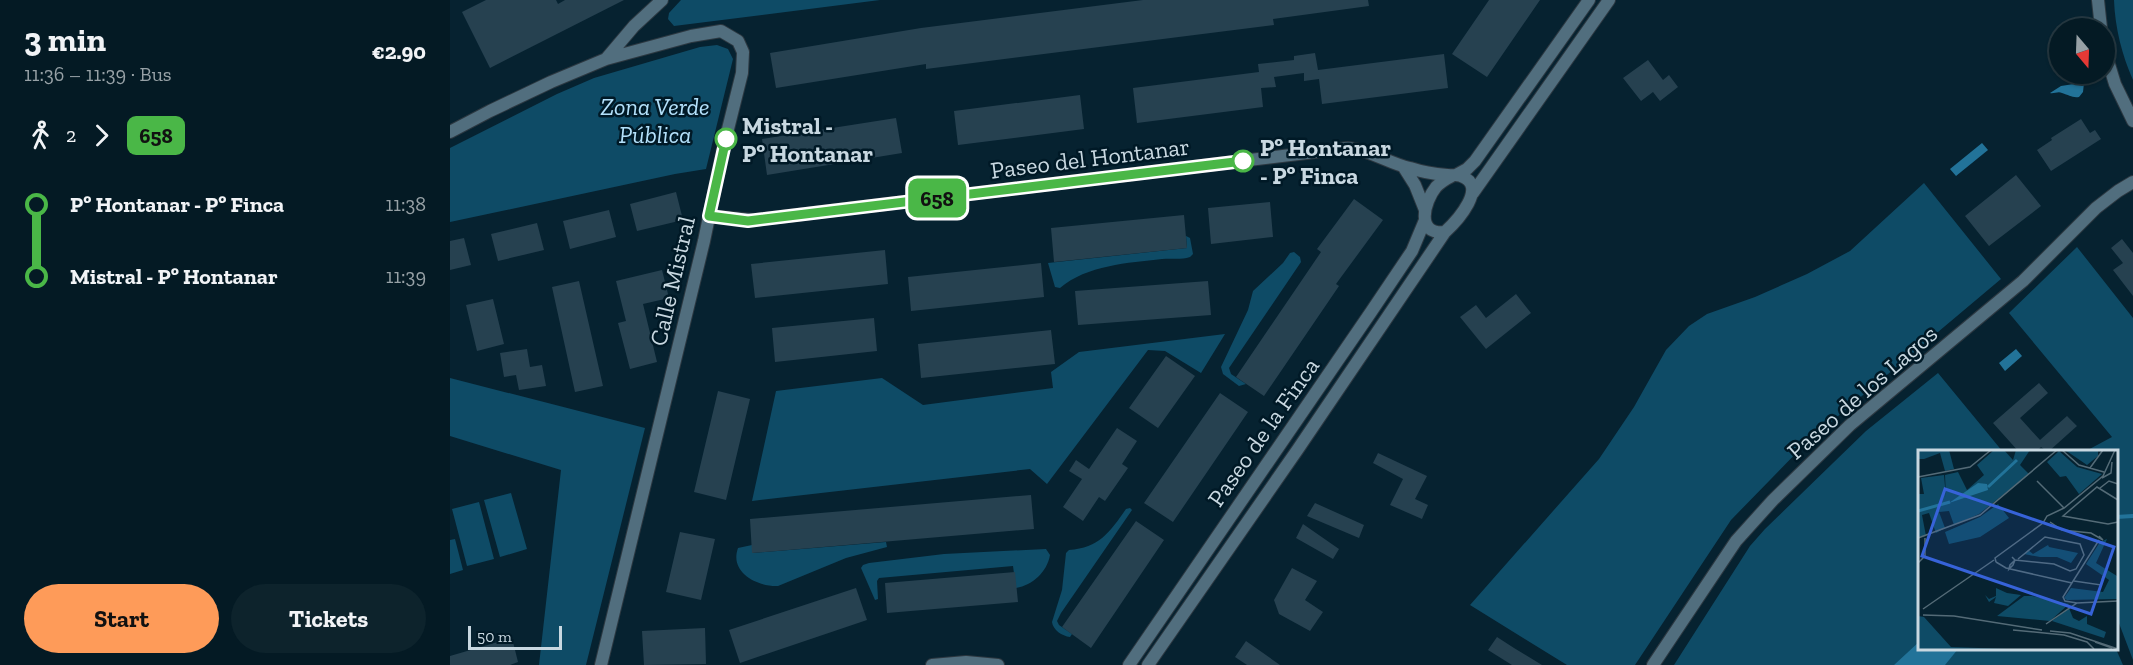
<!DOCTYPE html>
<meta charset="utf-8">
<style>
:root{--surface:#041a24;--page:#0d232c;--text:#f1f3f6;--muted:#97a1a6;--line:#253841;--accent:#fe9b59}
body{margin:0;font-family:"Zilla Slab",serif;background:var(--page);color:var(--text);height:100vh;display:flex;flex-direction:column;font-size:22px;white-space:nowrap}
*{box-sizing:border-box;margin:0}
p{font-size:20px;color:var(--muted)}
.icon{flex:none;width:33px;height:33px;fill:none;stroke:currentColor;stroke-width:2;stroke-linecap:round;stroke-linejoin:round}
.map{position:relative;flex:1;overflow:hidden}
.side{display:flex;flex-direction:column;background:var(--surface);width:450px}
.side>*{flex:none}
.badge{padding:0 12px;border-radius:9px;font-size:21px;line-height:39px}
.needle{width:39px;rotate:161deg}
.controls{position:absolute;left:1599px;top:18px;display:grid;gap:12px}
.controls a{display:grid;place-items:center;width:66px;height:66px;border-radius:50%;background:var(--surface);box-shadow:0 2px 4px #0004,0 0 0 2px var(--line);font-size:30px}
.scale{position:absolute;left:18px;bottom:15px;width:94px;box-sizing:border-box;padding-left:6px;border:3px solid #c8d8e1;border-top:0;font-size:16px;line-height:21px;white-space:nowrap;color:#c8d8e1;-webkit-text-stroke:4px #001926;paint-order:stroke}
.map>.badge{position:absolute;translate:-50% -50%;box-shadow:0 0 0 3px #fff}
.legs{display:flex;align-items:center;gap:9px;height:66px;padding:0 24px;font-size:20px}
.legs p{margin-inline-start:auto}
.head{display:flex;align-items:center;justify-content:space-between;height:102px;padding:0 24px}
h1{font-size:33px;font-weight:700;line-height:45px}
.cta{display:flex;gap:12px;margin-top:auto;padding:12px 24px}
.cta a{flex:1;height:69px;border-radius:36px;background:var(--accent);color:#111;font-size:24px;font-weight:700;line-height:69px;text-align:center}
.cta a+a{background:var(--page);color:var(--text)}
ul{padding:0 24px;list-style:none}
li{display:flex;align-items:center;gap:21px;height:72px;font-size:22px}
li i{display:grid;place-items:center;width:9px;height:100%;margin:0 8px;background:currentColor}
li i::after{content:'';width:15px;height:15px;margin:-8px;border:4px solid;border-radius:50%;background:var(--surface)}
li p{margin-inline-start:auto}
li:first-child i{background:linear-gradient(#0000 50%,currentColor 0)}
li:last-child i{background:linear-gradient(currentColor 50%,#0000 0)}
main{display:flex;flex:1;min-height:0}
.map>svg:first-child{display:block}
.green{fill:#0e4b66}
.water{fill:#227399}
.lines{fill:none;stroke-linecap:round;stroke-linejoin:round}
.stream{stroke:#227399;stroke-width:4}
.building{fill:#264150}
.street-casing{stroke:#2c3841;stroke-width:14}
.street{stroke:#516e7e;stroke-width:12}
.line-1-casing{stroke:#fff;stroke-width:14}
.line-1{stroke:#4ab747;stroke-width:9}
.stop-1-dot{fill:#fff;stroke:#4ab747;stroke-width:3}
.labels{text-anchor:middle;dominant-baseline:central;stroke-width:5;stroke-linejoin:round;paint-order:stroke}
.park-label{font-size:24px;font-style:italic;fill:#b3e1fb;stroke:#001926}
.stop-label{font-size:24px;font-weight:bold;fill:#c8d8e1;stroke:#001926;text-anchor:start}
.street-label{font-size:24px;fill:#c8d8e1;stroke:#001926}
.inset-river{fill:none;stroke:#227399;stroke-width:3}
.inset-road{fill:none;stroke:#546b77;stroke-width:1.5}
.view{fill:#3763d9;fill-opacity:0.15;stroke:#3763d9;stroke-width:3}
.inset-edge{fill:none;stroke:#c8d8e1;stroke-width:3}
</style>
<main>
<section class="side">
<div class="head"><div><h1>3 min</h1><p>11:36 – 11:39 · Bus</p></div><b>€2.90</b></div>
<div class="legs"><svg class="icon" aria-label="walk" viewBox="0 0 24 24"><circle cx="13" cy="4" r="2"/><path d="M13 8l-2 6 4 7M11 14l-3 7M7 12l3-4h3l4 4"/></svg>2<svg class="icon" aria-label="forward" viewBox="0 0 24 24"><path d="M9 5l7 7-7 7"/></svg><b class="badge" style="background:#4ab747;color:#111">658</b></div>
<ul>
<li><i style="color:#4ab747"></i><b>Pº Hontanar - Pº Finca</b><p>11:38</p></li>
<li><i style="color:#4ab747"></i><b>Mistral - Pº Hontanar</b><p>11:39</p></li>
</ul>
<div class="cta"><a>Start</a><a>Tickets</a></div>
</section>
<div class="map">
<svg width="1683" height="665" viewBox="0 0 1683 665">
<rect width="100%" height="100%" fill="#062230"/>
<path class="green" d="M231,0h199l-206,26 -6,-7 1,-6z
M1664,0h19v80c-11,-25 -18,-52 -19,-80z
M267,45l11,4 5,10 -27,110 -31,5 -225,48v-74l107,-54 37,-16 106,-31z
M1474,183l77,96 -195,164 -75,77 -96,145h-68l-97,-60 129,-146 35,-52 32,-57 23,-24 18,-12 48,-17 52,-23 43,-23z
M736,236l4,2 3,16 -3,3c-9,3 -18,1 -28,2 -34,4 -75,6 -102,29l-5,-1 -7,-24 139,-15z
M1627,247l56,71v342l-16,-42 -1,-166h-32l28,-15 -103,-124z
M844,252l6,5 1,5 -72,106 2,6 15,10 -7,2 -16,-12 -2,-7 27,-57 5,-19 30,-28 7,-10z
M775,334l-24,39 -36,-22 -17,-1 -101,134 -17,-15 -278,32 24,-110 106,-13 41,27 130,-17 -2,-16 28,-20z
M1488,373l65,79h-83v196l196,1 7,16h-449l76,-119 15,-17 101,-98z
M0,378l195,50 -59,237h-47l22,-195 -111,-34z
M61,493l16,56 -27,8 -16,-57z
M29,502l15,57 -27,7 -15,-57z
M680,508l2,2 -71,103 -4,8 2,4 13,9 -2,3c-8,-1 -17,-7 -18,-15l10,-32 4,-37 3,-3c30,-2 41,-18 57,-41z
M5,539l8,31 -13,4v-34z
M436,542l1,5 -41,11 -68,28c-20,1 -49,-13 -40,-38l14,-3 1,8z
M596,549l4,6c-3,17 -17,30 -34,33l-3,-22 -134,12 -2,3 1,18 -3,1 -14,-32 2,-3 6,-2 75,-9z"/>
<path class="water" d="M1630,83h4l-1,9 -4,5c-7,1 -10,-2 -17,-4 -4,-2 -8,1 -12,0l11,-7z
M1532,143l6,7 -32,26 -6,-7z
M1566,349l6,7 -17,15 -6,-8z
M1470,641v7l38,1 -13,16h-51z"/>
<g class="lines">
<path class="stream" d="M1666,517l17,-1"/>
</g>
<path class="building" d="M36,0h70l2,4 7,-4h59l-134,68 -28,-56z
M693,0h225l1,6 -96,13 1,6 -348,44v-5l-150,24 -6,-35 151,-25z
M1039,0h51l-53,77 -35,-23z
M865,53l3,17 126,-16 4,34 -126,16 -3,-25 -15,2v-8l-30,4 2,10 -15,1 2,19 -126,16 -4,-35 126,-16 -1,-8 36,-4v-4z
M1198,60l15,20 6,-5 9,12 -18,14 -7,-9 -12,9 -18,-23z
M630,95l4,34 -126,16 -4,-34z
M446,118l6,35 -135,22 -5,-36z
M1631,119l9,14 5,-3 6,9 -50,32 -14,-21 15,-10 -1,-2z
M1566,175l25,31 -52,40 -24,-30z
M226,192l7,28 -46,11 -7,-27z
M904,199l29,21 -47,64 3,2 -75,110 -28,-19 85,-125 -4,-3z
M820,202l3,35 -62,7 -3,-36z
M159,210l7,27 -46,12 -7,-28z
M734,215l3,33 -133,14 -3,-34z
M87,223l7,27 -46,11 -7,-27z
M14,238l7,27 -21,5v-29z
M1672,239l11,14v43l-20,-26 10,-7 -12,-15z
M435,250l3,34 -133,14 -4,-34z
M591,263l3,34 -133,14 -3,-34z
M212,270l7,28 -26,6 14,58 -27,7 -12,-46 8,-2 -10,-40z
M129,281l24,105 -28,6 -23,-105z
M758,281l3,34 -133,10 -3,-34z
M1066,294l15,19 -45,36 -26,-32 16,-12 10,13z
M43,299l11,45 -27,7 -11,-46z
M424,318l3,33 -102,11 -3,-34z
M601,330l4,34 -134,14 -3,-34z
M77,349l3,18 12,-2 4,21 -27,4 -3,-15 -12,2 -4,-24z
M716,356l29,20 -37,52 -29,-20z
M1589,383l9,10 -28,25 20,22 27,-24 10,10 -29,26 -7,-5 -5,5h-17l-26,-29z
M268,391l32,8 -24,101 -32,-8z
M770,393l28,19 -75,110 -29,-19z
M667,428l20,13 -15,23 6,4 -23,33 -6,-4 -16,24 -20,-14 19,-28 -13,-8 7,-11 13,9z
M928,453l49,23 -12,23 13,6 -6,14 -32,-14 13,-26 -30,-16z
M581,495l3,34 -282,24 -2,-34z
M865,503l49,22 -5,13 -52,-22z
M686,521l28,19 -73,108 -29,-21z
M853,524l36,25 -6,10 -37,-21z
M230,532l35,7 -14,61 -35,-8z
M842,568l25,13 -12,19 18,12 -13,19 -31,-17 -5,-14z
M565,572l3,30 -131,11 -2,-30z
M406,588l11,32 -127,43 -11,-33z
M255,628l1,36 -62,1 -2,-34z
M1047,637l17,11 28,17h-30l-24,-15z
M62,638l6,24 -8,3h-60v-9z
M796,641l34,24h-33l-12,-8z"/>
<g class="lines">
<defs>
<path id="street" d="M1648,0l3,28
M1654,48l11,36 18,37
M156,59l28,-33 28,-26
M0,132l40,-21 61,-29 55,-23 85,-23 30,-5 17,10 5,11 -1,21 -19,76 -19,92 -103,424
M953,166l12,19 10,25
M1006,175l11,-6 8,-8 114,-161
M1023,193l136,-193
M259,216l45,4 594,-72c23,2 40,15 62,20 12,4 24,6 37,7 5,1 9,-1 14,1 28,10 -4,45 -16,56l-147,217 -150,216
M995,232c-30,3 -21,-30 -9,-45 5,-5 10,-8 16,-11
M482,665l34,-3 32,3
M679,665l242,-353 41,-61 13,-31
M1203,665l83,-124 37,-41 77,-75 173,-144 73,-73 22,-17 15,-9"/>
</defs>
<use href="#street" class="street-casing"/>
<use href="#street" class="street"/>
</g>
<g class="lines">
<defs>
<path id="line-1" d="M276,139l-17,77 39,5 495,-60"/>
</defs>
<use href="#line-1" class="line-1-casing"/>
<use href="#line-1" class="line-1"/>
</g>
<g class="stop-1-dot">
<circle cx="276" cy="139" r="10"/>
<circle cx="793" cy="161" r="10"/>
</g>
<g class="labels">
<g class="park-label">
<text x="205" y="106">Zona Verde<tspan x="205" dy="28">Pública</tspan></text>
</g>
<g class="stop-label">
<text x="292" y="125">Mistral -<tspan x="292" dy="28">Pº Hontanar</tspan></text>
<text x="810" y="147">Pº Hontanar<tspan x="810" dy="28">- Pº Finca</tspan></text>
</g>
<g class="street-label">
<text transform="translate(640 158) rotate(-7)">Paseo del Hontanar</text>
<text transform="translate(222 281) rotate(-77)">Calle Mistral</text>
<text transform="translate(1412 392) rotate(-41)">Paseo de los Lagos</text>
<text transform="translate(813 432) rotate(-55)">Paseo de la Finca</text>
</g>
</g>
<g transform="translate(1468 450)">
<rect width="200" height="200" fill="#062230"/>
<path d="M0,0h31l5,19 -9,2 -5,-18 -16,6h-6zM76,0h10l9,10 3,-10h14l-10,15 9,9 -50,40 -25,11 -5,-14 -10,1 6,16 -9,5 -7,-20 -7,2 4,21 -8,1v-43h6l-3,-16 23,-3 2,22 -1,-22 13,-3 9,18 17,-15 -7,-10zM147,0h33v6l-11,9zM141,1l18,16 25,7 -23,20 -13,-18 -6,1 -13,-15zM80,54l11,14 -29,19 -31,7 -4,-12 35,-15zM189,89l-11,24 21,13v23l-50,1 -3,-2 7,-10 32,4 6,-12 -23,-16 14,-22zM130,95l1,2 29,6 -7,10 -14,-6h-17l-16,-3 4,-4 5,4zM78,138l11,5 14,2 -13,11 -14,-3 2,-6 -7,5 -4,-7 4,4 7,-3zM106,146h8l37,8 -19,17 -53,-5zM151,158l4,10 6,3 8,-5v8l19,8 -2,6 -52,-17zM0,166l6,1 27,30 56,2h-89z" fill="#0e4b66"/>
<path d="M60,33l9,1 1,6 -39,13z" fill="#227399"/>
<path class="inset-river" d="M70,37l29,-27M0,61l32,-9"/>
<path class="inset-road" d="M144,0l17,15 25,7M172,18l13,-18M0,27l52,-10 21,-17M184,28l9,-5 1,-11M119,31l27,27M182,38l9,-7 9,3M200,50l-21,-13 -34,29 45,8 10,-2M132,72l12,8 29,3 12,7 -4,-4M0,88l62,-23 77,-65M94,107l3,3 39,4 16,7 6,-2 8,-14 -4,-11 -35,-7 -27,22M97,110l-2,5 -4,4 1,-4zM78,112l-1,-4 48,-35 4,-7 17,-8 39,-32 12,-26M78,112l10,6 66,15M0,113l7,-7v-18M156,131l27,4 2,-9M159,153l-12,-2 -2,-4 36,-57M5,159l71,-49M5,165l31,1 88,14M128,174l31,-21 41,-2M95,180l51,5 23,7 7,7M132,181l20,2 48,16M177,192l17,6"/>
<path class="view" d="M27,39l169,58 -23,67 -169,-58z"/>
<rect width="200" height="200" class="inset-edge"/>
</g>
</svg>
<div class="controls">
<a><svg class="needle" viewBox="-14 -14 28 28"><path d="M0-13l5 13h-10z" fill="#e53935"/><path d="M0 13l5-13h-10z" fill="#97a1a6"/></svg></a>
</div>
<div class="scale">50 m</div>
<b class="badge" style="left:487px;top:198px;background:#4ab747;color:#111">658</b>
</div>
</main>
